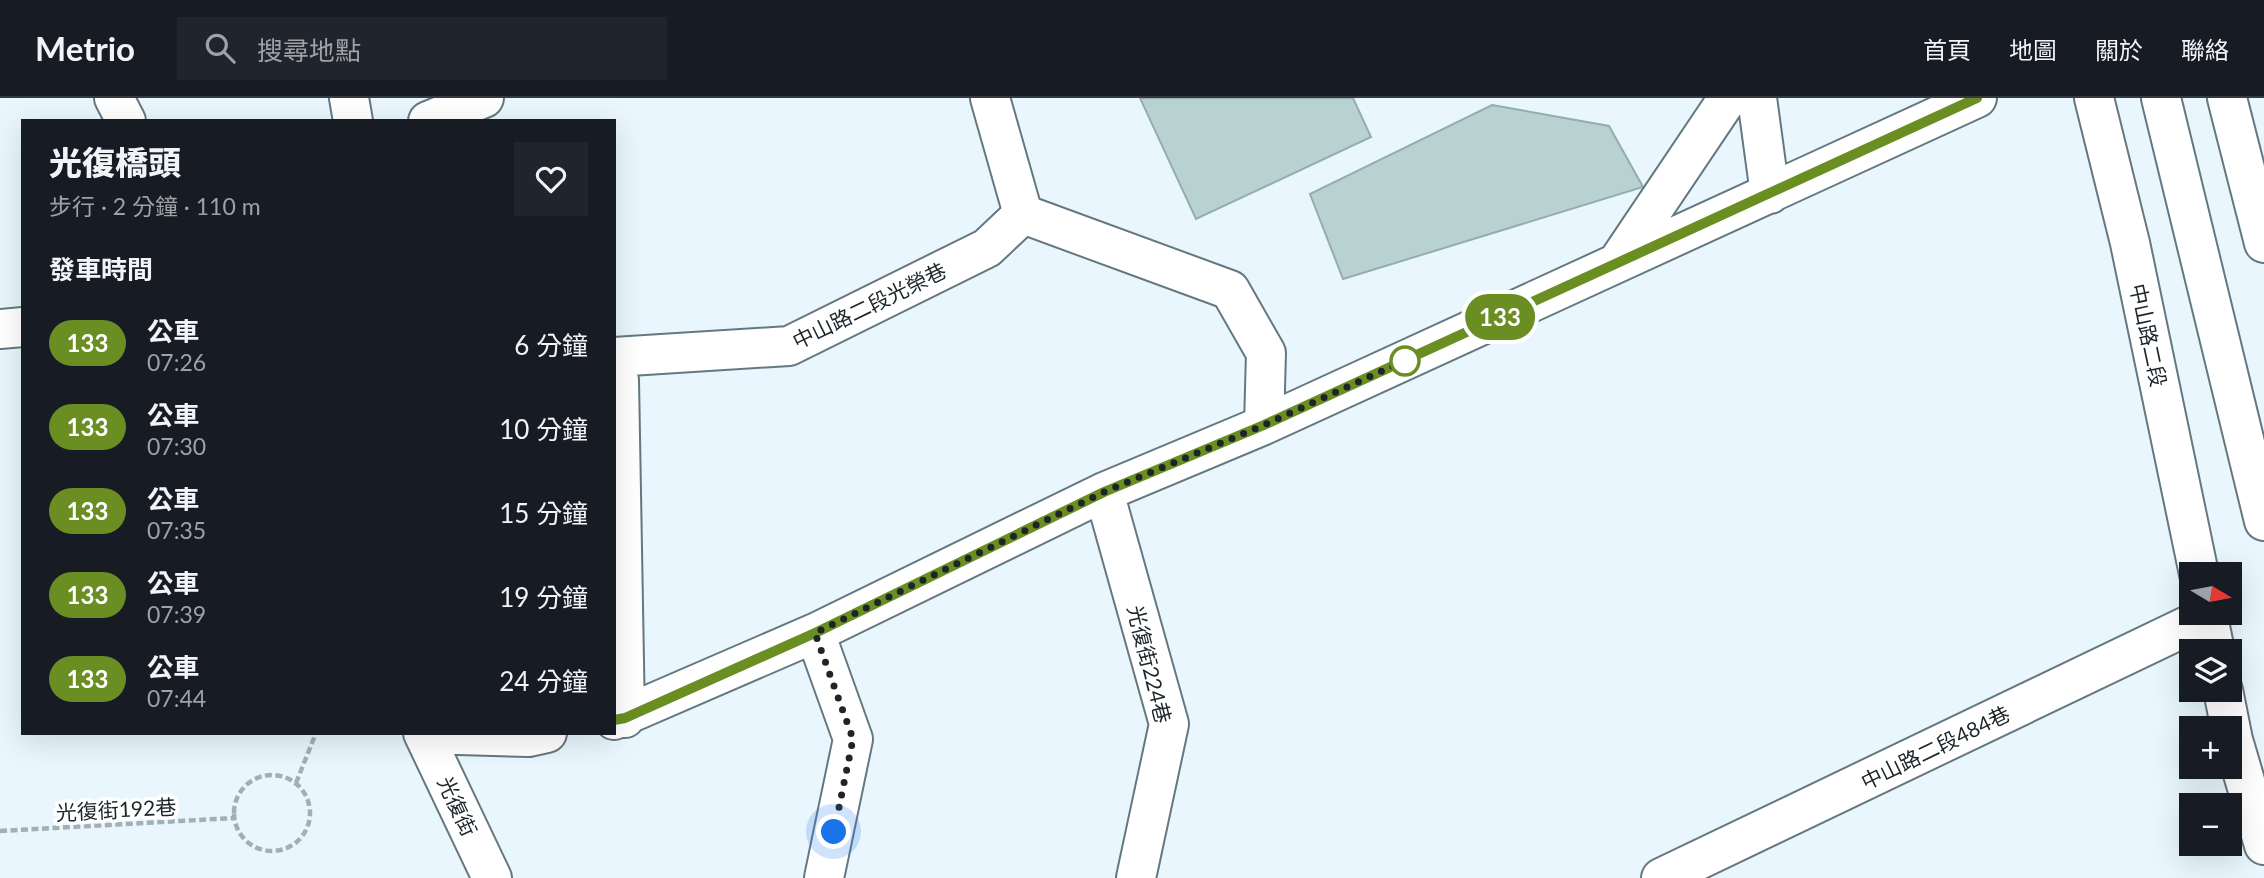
<!DOCTYPE html>
<html lang="zh-TW">
<meta charset="utf-8">
<style>
:root{--surface:#171b24;--page:#20242c;--text:#f1f3f6;--muted:#9ea1a6;--line:#363941}
body{margin:0;font-family:Lato,"Noto Sans TC",sans-serif;background:var(--page);color:var(--text);height:100vh;display:flex;flex-direction:column;font-size:26px;white-space:nowrap}
*{box-sizing:border-box;margin:0}
p{font-size:23px;color:var(--muted)}
.icon{flex:none;width:38px;height:38px;fill:none;stroke:currentColor;stroke-width:2;stroke-linecap:round;stroke-linejoin:round}
.map{position:relative;flex:1;overflow:hidden}
.side{position:absolute;left:21px;top:21px;width:595px;height:616px;display:flex;flex-direction:column;background:var(--surface);border-radius:0px;box-shadow:0 7px 28px #0002}
.side>*{flex:none}
.badge{padding:0 14px;border-radius:23px;font-size:24px;line-height:46px}
.needle{width:46px;rotate:100deg}
.controls{position:absolute;left:2179px;top:464px;display:grid;gap:14px}
.controls a{display:grid;place-items:center;width:63px;height:63px;border-radius:0px;background:var(--surface);box-shadow:0 7px 28px #0002;font-size:35px}
.you{position:absolute;width:35px;height:35px;margin:-18px;border:5px solid #fff;border-radius:50%;background:#1a73e8;box-shadow:0 0 0 10px #1a73e833}
.map>.badge{position:absolute;translate:-50% -50%;box-shadow:0 0 0 4px #fff}
h2{padding:0 28px;font-size:26px;line-height:63px}
.round{display:grid;place-items:center;flex:none;width:74px;height:74px;border-radius:0px;background:var(--page)}
.overview{display:flex;align-items:center;justify-content:space-between;height:119px;padding:0 28px}
h1{font-size:33px;font-weight:800;line-height:52px}
ul{padding:0;list-style:none}
li{display:flex;align-items:center;gap:21px;height:84px;padding:0 28px}
li div{flex:1}
li b{display:block;font-size:26px}
li em{font-style:normal}
li .badge{min-width:77px;font-weight:700;text-align:center}
header{display:flex;align-items:center;gap:42px;box-sizing:border-box;height:98px;padding:0 35px;background:var(--surface);border-bottom:2px solid var(--line)}
header strong{font-size:33px}
nav{display:flex;gap:38px;margin-inline-start:auto;font-size:24px}
.search{width:490px;height:63px;background:var(--page);display:flex;align-items:center;gap:18px;box-sizing:border-box;padding:0 24px;border-radius:0px;color:var(--muted);font-size:26px}
.map>svg:first-child{display:block}
.building{fill:#b8d2d2;stroke:#94adad;stroke-width:2}
.lines{fill:none;stroke-linecap:round;stroke-linejoin:round}
.minor-casing{stroke:#657882;stroke-width:42}
.major-casing{stroke:#657882;stroke-width:42}
.path{stroke:#a4afb5;stroke-width:4.5;stroke-dasharray:7 3.5;stroke-linecap:butt}
.minor{stroke:#fff;stroke-width:38}
.major{stroke:#fff;stroke-width:38}
.line-casing{stroke:#fff;stroke-width:16}
.line{stroke:#6b8e23;stroke-width:10}
.walk{stroke:#1d2529;stroke-width:7;stroke-dasharray:0 12.6}
.stop-dot{fill:#fff;stroke:#6b8e23;stroke-width:3.5}
.labels{text-anchor:middle;dominant-baseline:central;stroke-width:7;stroke-linejoin:round;paint-order:stroke}
.street-label{font-size:21px;fill:#1d2529;stroke:#fff}
</style>
<header>
<strong>Metrio</strong>
<div class="search"><svg class="icon" aria-label="search" viewBox="0 0 24 24"><circle cx="10" cy="10" r="6"/><path d="M15 15l6 6"/></svg>搜尋地點</div>
<nav><a>首頁</a><a>地圖</a><a>關於</a><a>聯絡</a></nav>
</header>
<div class="map">
<svg width="2264" height="780" viewBox="0 0 2264 780">
<rect width="100%" height="100%" fill="#e9f6fd"/>
<path class="building" d="M1140,0h213l18,39 -175,82z
M1492,7l117,21 34,61 -300,92 -33,-85z"/>
<g class="lines">
<defs>
<path id="minor" d="M114,0l12,23
M349,0l4,23
M990,0l33,116
M1757,0l13,96
M2094,0l36,145 69,331
M428,23l56,-23
M1023,116l207,76 36,63 -2,72
M1617,165l111,-165
M0,231l23,-2
M614,259l175,-11 198,-98 36,-34
M614,270l5,12 6,338
M1104,394l65,232 -33,154
M2207,514l8,39
M815,535l38,106 -29,139
M2223,592l10,50 31,105
M614,622l201,-87 289,-141 160,-67 713,-327
M423,635l69,145
M424,636l105,3 18,-4
M1661,780l547,-262"/>
<path id="major" d="M2161,0l103,423
M2227,0l37,145"/>
</defs>
<use href="#minor" class="minor-casing"/>
<use href="#major" class="major-casing"/>
<path class="path" d="M234 715a38 38 0 1 1 76 0a38 38 0 1 1-76 0Z
M296,685l20,-50
M0,733l234,-13"/>
<use href="#minor" class="minor"/>
<use href="#major" class="major"/>
</g>
<g class="lines">
<defs>
<path id="line" d="M614,622l11,-2 190,-85 289,-141 160,-67 713,-327"/>
</defs>
<use href="#line" class="line-casing"/>
<use href="#line" class="line"/>
<path class="walk" d="M834,734l19,-93 -38,-106 289,-141 160,-67 151,-69 -10,5"/>
</g>
<circle class="stop-dot" cx="1405" cy="263" r="14"/>
<g class="labels">
<g class="street-label">
<text transform="translate(869 207) rotate(-26)">中山路二段光榮巷</text>
<text transform="translate(2149 237) rotate(78)">中山路二段</text>
<text transform="translate(1150 566) rotate(76)">光復街224巷</text>
<text transform="translate(1935 649) rotate(-26)">中山路二段484巷</text>
<text transform="translate(458 708) rotate(65)">光復街</text>
<text transform="translate(116 711) rotate(-3)">光復街192巷</text>
</g>
</g>
</svg>
<div class="controls">
<a><svg class="needle" viewBox="-14 -14 28 28"><path d="M0-13l5 13h-10z" fill="#e53935"/><path d="M0 13l5-13h-10z" fill="#9ea1a6"/></svg></a>
<a><svg class="icon" aria-label="layers" viewBox="0 0 24 24"><path d="M12 4l9 5-9 5-9-5zM3 14l9 5 9-5"/></svg></a>
<a>+</a>
<a>−</a>
</div>
<div class="you" style="left:834px;top:734px"></div>
<b class="badge" style="left:1500px;top:219px;background:#6b8e23;color:#fff">133</b>
<section class="side">
<div class="overview"><div><h1>光復橋頭</h1><p>步行 · 2 分鐘 · 110 m</p></div><a class="round"><svg class="icon" aria-label="heart" viewBox="0 0 24 24"><path d="M12 20l-8-8c-3-5 5-10 8-4 3-6 11-1 8 4z"/></svg></a></div>
<h2>發車時間</h2>
<ul>
<li><span class="badge" style="background:#6b8e23;color:#fff">133</span><div><b>公車</b><p>07:26</p></div><em>6 分鐘</em></li>
<li><span class="badge" style="background:#6b8e23;color:#fff">133</span><div><b>公車</b><p>07:30</p></div><em>10 分鐘</em></li>
<li><span class="badge" style="background:#6b8e23;color:#fff">133</span><div><b>公車</b><p>07:35</p></div><em>15 分鐘</em></li>
<li><span class="badge" style="background:#6b8e23;color:#fff">133</span><div><b>公車</b><p>07:39</p></div><em>19 分鐘</em></li>
<li><span class="badge" style="background:#6b8e23;color:#fff">133</span><div><b>公車</b><p>07:44</p></div><em>24 分鐘</em></li>
</ul>
</section>
</div>
